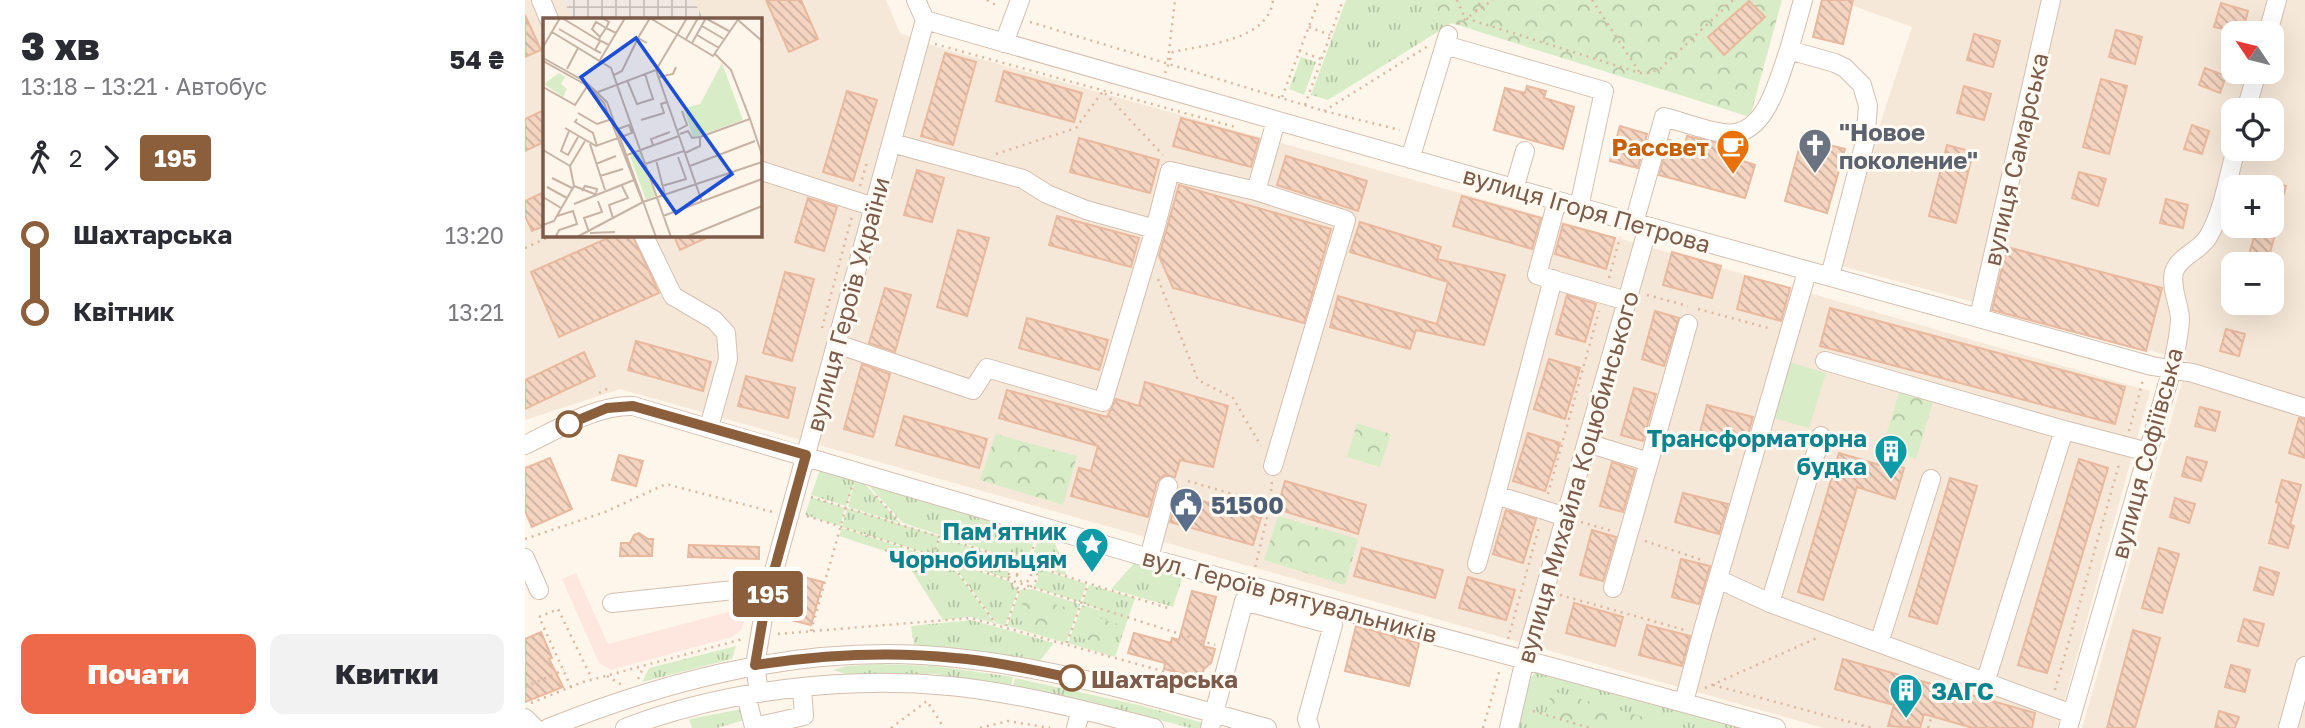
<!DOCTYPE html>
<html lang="uk">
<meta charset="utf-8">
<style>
:root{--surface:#fff;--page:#f2f2f3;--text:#2b2b33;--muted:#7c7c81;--accent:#ee6949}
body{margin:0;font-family:"Golos Text",sans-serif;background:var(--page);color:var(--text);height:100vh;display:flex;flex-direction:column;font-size:26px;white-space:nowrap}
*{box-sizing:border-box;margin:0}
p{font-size:23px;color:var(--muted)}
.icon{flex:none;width:38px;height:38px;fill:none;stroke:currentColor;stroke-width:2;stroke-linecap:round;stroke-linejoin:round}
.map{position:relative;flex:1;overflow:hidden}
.details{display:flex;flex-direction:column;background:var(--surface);width:525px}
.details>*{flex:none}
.badge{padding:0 14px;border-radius:5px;font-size:24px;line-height:46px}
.needle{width:46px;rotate:305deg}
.fabs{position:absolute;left:1696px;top:21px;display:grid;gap:14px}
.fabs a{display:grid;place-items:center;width:63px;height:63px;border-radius:14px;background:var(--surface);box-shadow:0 7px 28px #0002;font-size:35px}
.map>.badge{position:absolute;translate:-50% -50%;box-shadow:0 0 0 4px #fff}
.legs{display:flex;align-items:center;gap:10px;height:77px;padding:0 21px;font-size:23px}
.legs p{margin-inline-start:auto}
.head{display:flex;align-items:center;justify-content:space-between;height:119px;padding:0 21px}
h1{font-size:38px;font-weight:800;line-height:52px}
.button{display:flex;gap:14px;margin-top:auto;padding:14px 21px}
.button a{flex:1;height:80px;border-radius:14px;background:var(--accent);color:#fff;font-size:28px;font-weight:800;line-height:80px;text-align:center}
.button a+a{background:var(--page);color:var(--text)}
ul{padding:0 21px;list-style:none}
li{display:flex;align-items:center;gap:24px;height:77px;font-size:26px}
li i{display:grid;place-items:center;width:10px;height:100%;margin:0 9px;background:currentColor}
li i::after{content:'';width:18px;height:18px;margin:-9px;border:5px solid;border-radius:50%;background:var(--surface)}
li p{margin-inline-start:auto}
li:first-child i{background:linear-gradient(#0000 50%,currentColor 0)}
li:last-child i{background:linear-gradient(currentColor 50%,#0000 0)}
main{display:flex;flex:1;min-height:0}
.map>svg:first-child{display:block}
.residential{fill:#f6e8d8;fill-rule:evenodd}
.commercial{fill:#fee7de}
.industrial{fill:url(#industrial-grid)}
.grass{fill:url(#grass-tufts)}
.forest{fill:url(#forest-crowns)}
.pitch{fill:#d8edc7}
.building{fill:url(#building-back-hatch);stroke:#e9b99f;stroke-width:2}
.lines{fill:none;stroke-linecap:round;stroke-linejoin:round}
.minor-casing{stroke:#d4bfb1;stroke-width:20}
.path{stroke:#dbb7a2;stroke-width:2.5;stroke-dasharray:2 5;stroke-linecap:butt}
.minor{stroke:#fff;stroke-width:18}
.line-1-casing{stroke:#fff;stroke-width:16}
.line-1{stroke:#8b5e3c;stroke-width:10}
.stop-1-dot{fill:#fff;stroke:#8b5e3c;stroke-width:3.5}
.labels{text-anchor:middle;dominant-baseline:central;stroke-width:6;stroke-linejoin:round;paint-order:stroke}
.worship-label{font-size:24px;font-weight:bold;fill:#5b616d;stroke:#fffaf2;text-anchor:start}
.food-label{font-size:24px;font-weight:bold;fill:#c56008;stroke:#fffaf2;text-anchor:end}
.street-label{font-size:24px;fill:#7c5b4b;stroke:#fffaf2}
.culture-label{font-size:24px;font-weight:bold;fill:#0d838f;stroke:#fffaf2;text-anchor:end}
.service-label{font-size:24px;font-weight:bold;fill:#4e5e75;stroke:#fffaf2;text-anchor:start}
.stop-label{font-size:24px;font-weight:bold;fill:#7c5b4b;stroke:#fffaf2;text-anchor:start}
.inset-road{fill:none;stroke:#c6b3a5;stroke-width:2}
.view{fill:#1d4ed8;fill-opacity:0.15;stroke:#1d4ed8;stroke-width:3.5}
.inset-edge{fill:none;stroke:#7c5b4b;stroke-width:3.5}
</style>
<main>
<section class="details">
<div class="head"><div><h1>3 хв</h1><p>13:18 – 13:21 · Автобус</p></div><b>54 ₴</b></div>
<div class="legs"><svg class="icon" aria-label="walk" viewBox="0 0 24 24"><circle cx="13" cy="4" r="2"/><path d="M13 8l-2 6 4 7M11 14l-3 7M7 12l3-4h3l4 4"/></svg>2<svg class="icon" aria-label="forward" viewBox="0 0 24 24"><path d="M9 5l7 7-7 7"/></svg><b class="badge" style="background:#8b5e3c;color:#fff">195</b></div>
<ul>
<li><i style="color:#8b5e3c"></i><b>Шахтарська</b><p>13:20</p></li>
<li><i style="color:#8b5e3c"></i><b>Квітник</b><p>13:21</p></li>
</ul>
<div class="button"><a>Почати</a><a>Квитки</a></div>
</section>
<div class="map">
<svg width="1780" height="728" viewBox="0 0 1780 728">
<defs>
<pattern id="industrial-grid" width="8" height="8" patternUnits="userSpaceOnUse" patternTransform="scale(1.75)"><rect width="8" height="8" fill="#efe8e3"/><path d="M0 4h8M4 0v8" fill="none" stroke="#c7bfba"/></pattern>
<pattern id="grass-tufts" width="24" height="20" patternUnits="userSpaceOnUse" patternTransform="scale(1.75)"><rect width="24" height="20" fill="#d8edc7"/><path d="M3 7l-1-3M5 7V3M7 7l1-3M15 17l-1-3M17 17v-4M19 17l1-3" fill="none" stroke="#b4c3a4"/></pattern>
<pattern id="forest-crowns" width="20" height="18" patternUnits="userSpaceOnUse" patternTransform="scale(1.75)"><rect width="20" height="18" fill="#d8edc7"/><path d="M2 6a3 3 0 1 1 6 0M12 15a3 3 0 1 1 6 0" fill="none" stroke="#b4c3a4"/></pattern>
<pattern id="building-back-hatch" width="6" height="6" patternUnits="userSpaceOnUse" patternTransform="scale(1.75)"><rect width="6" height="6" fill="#f5d4c0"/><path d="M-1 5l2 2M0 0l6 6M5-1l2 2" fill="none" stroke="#cbaf9e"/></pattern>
</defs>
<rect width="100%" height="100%" fill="#fef6ea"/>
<path class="residential" d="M0,0h361l14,33 37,14 573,160 640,184 -93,337h-233l-1204,-339 -95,31zM19,19h215v215h-215z
M1312,0h468v728h-223l106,-367 -354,-97 78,-237zM1708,33h38v39h-38zM1708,110h38v39h-38zM1708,187h38v39h-38zM1708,264h38v39h-38z"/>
<path class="commercial" d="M51,573l32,71 124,-33 4,-11 13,4 -7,25 -10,8 -121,33 -12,-7 -37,-84z"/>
<path class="industrial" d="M39,0h130l9,19h-131z"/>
<path class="grass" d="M821,0h106l8,18 -132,82 -17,-5z
M776,57l15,5 -12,33 -15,-6z
M297,464l35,11 43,48 -52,-16 7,-27 -9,26 -35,-11z
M332,473l182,55 -12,32 -8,1 -116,-38z
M286,497l34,11 -5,18 -35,-11z
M322,508l92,28 -3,13 5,-12 75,25 -7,7v10l-167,-52z
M317,528l107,34 46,61 -25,-6 -27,3 -40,-63 -64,-21z
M517,529l9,3 16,44 -31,-10 -6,-4z
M611,561l47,15 -10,31 -62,-18z
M426,562l58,19 9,9 -13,36 -9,-3z
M512,568l50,16 -7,18 -47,-15 5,-7z
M564,585l46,13 -20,59 -47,-14 14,-38 24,7 -24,-9z
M507,589l48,15 -14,39 -59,-17 13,-36z
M446,620l83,23 -15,19 -76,-13 -49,-3 -3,-20z
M211,646l-4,13 -90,23 7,-14z
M354,664l57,2 77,11 -2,9 -76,-12h-89l-13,-4 14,-4z
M1012,670l212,58h-231l13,-51z
M490,678l128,28 64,18 -1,4h-15l-108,-27 -70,-15z
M217,709l3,11 -28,8h-25l-3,-9z"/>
<path class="forest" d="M910,0h347l-32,117 -321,-101z
M1374,392l34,10 -17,57 -34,-10z
M832,423l34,11 -11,33 -33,-10z
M471,434l81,22 -14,49 -83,-25z
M753,516l80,23 -13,46 -81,-25z
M500,595l46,14 -9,25 -45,-14z
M561,614l32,10 -7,23 -32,-10z
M1027,691l130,37h-141z"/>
<path class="pitch" d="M1264,362l37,11 -17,55 -36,-10z"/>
<path class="building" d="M241,0h35l17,39 -29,13z
M1297,0h31l-10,44 -30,-7z
M1224,1l16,16 -41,38 -16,-18z
M1696,3l27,8 -6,22 -28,-6z
M0,15l16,35 -16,7z
M1591,30l26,7 -7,27 -26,-7z
M1449,34l26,7 -7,26 -26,-7z
M420,53l31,9 -23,83 -32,-9z
M1680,68l21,8 -6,17 -21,-8z
M479,71l78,22 -8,29 -78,-21z
M1576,79l26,7 -18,68 -26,-7z
M1002,86l19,5 -2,7 30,9 -11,42 -69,-19 11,-42 20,5z
M1439,86l27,8 -7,26 -27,-7z
M322,91l30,9 -24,81 -30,-9z
M19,110v32l-19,9v-32z
M656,118l78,21 -8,28 -78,-21z
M1667,125l17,6 -7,23 -18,-5z
M1095,126l27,8 -9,34 -28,-7z
M1162,136l37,8 -3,10 34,11 -10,33 -86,-23 10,-35 16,4z
M554,138l80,22 -9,33 -80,-21z
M1277,138l43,11 -18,64 -42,-12z
M1422,145l26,7 -17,71 -27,-7z
M761,156l81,25 -9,30 -81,-26z
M392,170l27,8 -12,44 -28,-7z
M1554,172l27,7 -8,27 -26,-8z
M1746,182l15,4 -10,38 -5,-1z
M654,185l152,44 -27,94 -131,-35 -14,-32z
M19,192v34l-12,5 -7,-15v-15z
M937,196l79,22 -9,31 -79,-23z
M283,198l29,9 -13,44 -29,-9z
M1641,199l22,6 -5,23 -23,-5z
M532,216l82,22 -8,29 -82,-22z
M835,222l81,25 -4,12 68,16 -21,70 -68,-15 -6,19 -80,-22 8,-31 99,28 11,-42 -98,-30z
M1038,224l52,14 -9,31 -51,-15z
M433,230l31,8 -22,78 -30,-9z
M1730,233l19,5 -6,22 -19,-5z
M92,234h15l27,59 -100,44 -28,-65z
M148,234h42l-35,16z
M1482,247l155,41 -16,63 -154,-41z
M1147,252l49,14 -9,32 -49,-13z
M260,272l29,7 -22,82 -29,-8z
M1220,276l45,12 -9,33 -44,-12z
M360,288l26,7 -16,57 -26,-9z
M1042,295l29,9 -11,38 -29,-8z
M1305,308l295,79 -10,37 -295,-78z
M1130,311l24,7 -15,48 -22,-7z
M502,318l81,22 -9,30 -80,-22z
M1701,329l19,5 -6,22 -19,-5z
M111,341l75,21 -8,29 -75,-21z
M59,352l11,24 -70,33v-29z
M1024,359l31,9 -15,51 -31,-10z
M337,364l28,10 -17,63 -29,-8z
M221,376l49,12 -7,30 -50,-12z
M620,382l83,24 -15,61 -33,-7 -5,17 -11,-2 -7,7 -9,35 -77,-21 8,-28 12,3 7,-25 -99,-28 8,-28 100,27 9,-18 23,7z
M1109,388l22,6 -13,47 -22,-6z
M1182,405l46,12 -9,31 -45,-12z
M1675,407l20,5 -5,19 -20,-5z
M379,416l83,23 -8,29 -83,-23z
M1774,418l6,1v39l-16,-5z
M1003,433l32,10 -15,48 -32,-10z
M1314,453l47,14 1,-4 17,5 -9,31 -38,-12 -34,113 -25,-8z
M94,455l24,6 -7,25 -24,-6z
M1662,457l20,5 -6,19 -19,-5z
M25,458l22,51 -40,18 -7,-16v-43z
M1554,459l29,9 -61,205 -29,-8z
M1087,462l23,8 -12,42 -23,-6z
M1425,478l27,8 -40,138 -28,-8z
M1757,480l19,5 -11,40 4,1 -6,22 -19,-5 10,-40 -3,-1z
M760,481l81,24 -8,29 -81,-25z
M1158,493l45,11 -9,30 -44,-12z
M653,494l83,24 -8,27 -83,-23z
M1650,498l20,6 -6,19 -19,-6z
M981,510l30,9 -13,44 -30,-9z
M1067,530l24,7 -13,44 -23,-6z
M114,533l9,6h5l-1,17h-32l1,-13h9l4,-8z
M164,545l70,2v12l-71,-2z
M837,548l81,22 -8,28 -81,-22z
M1634,548l20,6 -17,59 -20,-5z
M1156,559l29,7 -11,38 -27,-7z
M1735,567l19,6 -6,22 -19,-5z
M270,575l28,7 -12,43 -28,-7z
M943,577l47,13 -9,30 -47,-12z
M667,591l24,6 -13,49 12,3 -4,14 -7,6 -3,9 -37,-9 1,-6 -37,-10 6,-20 37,10 1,-5 7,2z
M1049,603l49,14 -8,29 -49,-13z
M1719,619l20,5 -6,22 -20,-5z
M1122,625l43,11 -8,30 -43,-11z
M831,626l63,17 -10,43 -64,-15z
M1608,630l27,8 -7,26 -18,64h-28z
M16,632l11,26 -3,1 14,28 -38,15v-63z
M1318,659l192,54 -3,15h-59l-49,-14 -4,14 -32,-2 6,-21 -59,-16z
M1706,665l19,5 -5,22 -20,-5z
M1694,711l20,6 -4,11h-20z"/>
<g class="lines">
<defs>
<path id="minor" d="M16,0l8,19
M1278,0l-14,50 46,13 10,5 17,17 6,21 -3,36 -35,134
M400,20l700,200 527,146 41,7 112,35
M1743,33l9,-33
M479,43l16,-43
M920,45l159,46 -25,116
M1721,110l11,-38
M885,159l38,-124
M234,170l115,37
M989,189l11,-38
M1032,201l-20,74 90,26
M1109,223l30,-106c19,5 39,13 59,16 43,7 55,-54 66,-83
M630,229l15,-58 86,20
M118,234l30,62 41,24 12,13 2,26 -19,68
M1028,279l-57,216 70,22
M1454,317l72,-317
M312,344l136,46 14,-22 116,34 52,-173 -69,-19 -39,-16 -24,-15 -131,-36
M1300,361l239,69 -79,253
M1539,430l84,22
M1062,443l62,19 -36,126
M0,445c34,-16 70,-40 108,-39l516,152 627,170
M1124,462l39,-138
M748,466l73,-246 -90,-29 20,-70
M0,558l14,32
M624,558l19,-72
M952,564l19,-69
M1193,579l52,24 302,111
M87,603l122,-13 32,10
M1245,603l51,-167
M1354,643l52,-164
M234,693l-4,-28 11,-65 159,-580 -9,-20
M221,695l8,32 50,-11 -2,-28
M1159,702l19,-72 104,-358
M0,718l10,10
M23,728c130,-52 268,-86 409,-70 105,11 208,42 310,70
M100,728c99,-38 220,-52 325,-42 69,7 138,25 204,42
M551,728l5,-18
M685,728l34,-127 89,24 -26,94 3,9
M984,728l16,-69 123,-432
M1543,728l104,-359c3,-16 7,-32 8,-49 0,-15 -10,-32 -6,-48 5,-16 26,-21 34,-35 15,-25 20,-60 28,-88
M1763,728l17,-62"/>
</defs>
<use href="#minor" class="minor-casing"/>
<path class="path" d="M462,0l12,7
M932,0l8,18 175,55h10l11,-5 72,-68
M1067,0l48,73
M951,11l5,-11
M505,22l294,89 76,19
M933,24l35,-24
M784,27l21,8
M410,44l300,83
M774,51l22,8
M643,60l7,-60
M640,73l8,-21c29,-7 96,-11 100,-52
M757,97l37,-97
M780,105l38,-105
M799,111l104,-65
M471,154l80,-26 27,-37 60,64
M335,186l7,-24
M0,248l30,-14
M1084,278l11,-41
M633,279l40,101 35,18 28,48
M1122,295l41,11
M1173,309l74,20
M297,328l30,-112
M74,393l8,-4 5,1
M1604,431l14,-51
M663,481l82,24 -15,63
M1023,494l51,-183
M351,496l24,26
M286,497l360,112
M745,505l2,-25
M282,516l408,129
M1056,522l31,9
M0,539l80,-27 61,-28 107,28
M1120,541l60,20
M408,556l7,-20
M484 575a14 14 0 1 1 28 0a14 14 0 1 1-28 0Z
M425,562l46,62
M503,562l7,-20
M492 575a7 7 0 1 1 14 0a7 7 0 1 1-14 0Z
M1035,595l125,35
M481,626l13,-36
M286,631l41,-145
M253,634l192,-16 236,65
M983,639l31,-112
M542,643l21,-59
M82,676l15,9
M113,679l6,-13
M1188,685l159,43
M0,687l39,-17
M46,687l-32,-70 19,-8 34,70
M1180,688l112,-50
M1530,690l65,-229
M6,703l52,-21 160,-43
M1008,711l57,17
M366,728l36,-27 17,27
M455,728l28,-7 42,7
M958,728l17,-59
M1403,728l13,-43"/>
<use href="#minor" class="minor"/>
</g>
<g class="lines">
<defs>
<path id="line-1" d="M44,424l38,-16 26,-2 173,49 -40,145 -11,65c66,-10 133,-14 200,-7 39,3 78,12 117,20"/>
</defs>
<use href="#line-1" class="line-1-casing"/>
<use href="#line-1" class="line-1"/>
</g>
<defs>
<symbol id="church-pin" viewBox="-11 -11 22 30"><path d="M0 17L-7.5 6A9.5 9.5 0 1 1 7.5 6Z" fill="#6b7280" stroke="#fffaf2"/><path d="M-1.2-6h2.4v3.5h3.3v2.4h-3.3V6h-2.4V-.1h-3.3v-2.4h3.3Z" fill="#fff"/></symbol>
<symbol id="cafe-pin" viewBox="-11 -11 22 30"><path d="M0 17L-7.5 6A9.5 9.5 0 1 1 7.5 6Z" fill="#e8710a" stroke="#fffaf2"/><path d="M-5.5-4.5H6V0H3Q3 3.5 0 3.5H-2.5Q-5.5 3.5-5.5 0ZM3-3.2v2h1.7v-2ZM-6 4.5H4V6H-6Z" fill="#fff"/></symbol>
<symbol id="building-pin" viewBox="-11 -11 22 30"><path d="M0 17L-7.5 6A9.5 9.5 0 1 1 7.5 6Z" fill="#0f9aa8" stroke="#fffaf2"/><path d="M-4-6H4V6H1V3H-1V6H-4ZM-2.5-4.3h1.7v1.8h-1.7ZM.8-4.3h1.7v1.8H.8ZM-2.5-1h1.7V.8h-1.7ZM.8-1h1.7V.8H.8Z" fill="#fff"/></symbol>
<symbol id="civic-pin" viewBox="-11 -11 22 30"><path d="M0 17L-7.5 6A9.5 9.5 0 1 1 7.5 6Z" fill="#5c6f8a" stroke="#fffaf2"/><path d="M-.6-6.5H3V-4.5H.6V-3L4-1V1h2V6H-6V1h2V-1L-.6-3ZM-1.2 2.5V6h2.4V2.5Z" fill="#fff"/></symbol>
<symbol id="sight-pin" viewBox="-11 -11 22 30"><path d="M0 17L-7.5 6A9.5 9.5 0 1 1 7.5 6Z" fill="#0f9aa8" stroke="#fffaf2"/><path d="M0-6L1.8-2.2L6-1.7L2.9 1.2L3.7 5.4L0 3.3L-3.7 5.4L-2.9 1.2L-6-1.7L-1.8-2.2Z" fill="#fff"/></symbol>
</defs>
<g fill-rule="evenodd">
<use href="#church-pin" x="1271" y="126" width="38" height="52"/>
<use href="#cafe-pin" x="1189" y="127" width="38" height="52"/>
<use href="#building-pin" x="1347" y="432" width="38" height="52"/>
<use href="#civic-pin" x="642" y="485" width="38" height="52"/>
<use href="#sight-pin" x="548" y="525" width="38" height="52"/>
<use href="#building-pin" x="1362" y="671" width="38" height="52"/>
</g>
<g class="stop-1-dot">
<circle cx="44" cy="424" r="12"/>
<circle cx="547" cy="678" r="12"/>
</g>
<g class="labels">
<g class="worship-label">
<text x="1314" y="131">"Новое<tspan x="1314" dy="28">поколение"</tspan></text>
</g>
<g class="food-label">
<text x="1184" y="146">Рассвет</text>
</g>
<g class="street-label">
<text transform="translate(1490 159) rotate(-77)">вулиця Самарська</text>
<text transform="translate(1062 209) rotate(16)">вулиця Ігоря Петрова</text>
<text transform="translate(322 304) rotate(-75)">вулиця Героїв України</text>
<text transform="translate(1621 453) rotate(-75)">вулиця Софіївська</text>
<text transform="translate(1052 477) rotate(-74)">вулиця Михайла Коцюбинського</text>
<text transform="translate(765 595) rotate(15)">вул. Героїв рятувальників</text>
</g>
<g class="culture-label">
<text x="1342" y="437">Трансформаторна<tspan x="1342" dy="28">будка</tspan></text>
<text x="542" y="530">Пам'ятник<tspan x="542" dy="28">Чорнобильцям</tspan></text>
<text x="1406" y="690" text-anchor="start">ЗАГС</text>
</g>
<g class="service-label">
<text x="686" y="504">51500</text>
</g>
<g class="stop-label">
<text x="566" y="678">Шахтарська</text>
</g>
</g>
<g transform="translate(18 18)">
<rect width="219" height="219" fill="#fef6ea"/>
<path d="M16,55l6,4 -4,7 6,5 -4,8 -19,-13zM97,134l15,44 -9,4 -16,-44z" fill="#d8edc7"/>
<path d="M179,45l21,57 -50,18 -9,-30 16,-4z" fill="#d8edc7"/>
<path class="inset-road" d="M19,0l38,23 -5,9 6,3M59,0l7,4 -3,6 10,5M107,0l63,38 26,-38M164,1l22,12M195,2l24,21M159,8l22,13M16,11l36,21M9,14l59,36 60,169M154,17l22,13M57,19l-8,-8 4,-7 10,6 -6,9 -1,3 10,5M143,21l12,-21M104,25l-9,-5 12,-20M149,25l14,-25M0,29l17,-29M0,40l43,24 21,20 49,135M57,42l25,-42M0,43l45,25 16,17 39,100M24,51l11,-21M113,52l46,132M71,57l8,-4 16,-33M116,59l14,-3 3,-7M84,62l10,24 16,-5 -8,-25M0,69l32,18 13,-20M55,74l58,-22 31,-52M35,95l19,11 15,-5M34,101l-2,3 18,11 4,13M207,101l12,36M98,102l23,-7 -3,-9 6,-2M22,110l31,18 36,-13 -3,-8 -11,4M135,112l9,-5 -5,-14M26,113l-8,20 7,4 10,-18M137,116l8,-3 4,7 8,-1M47,126l15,46M110,127l-2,-6 19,-7M0,132l27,16M142,135l15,-7v-9l50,-18 -19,-49 -16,-16M84,137l52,-19M113,142l9,35M53,146l20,-8M102,146l39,-13M27,148l15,-25M147,148l65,-25M57,158l23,-7M9,160l20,10M31,168l23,9M119,168l24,-7 -8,-22M4,169l20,11M39,173l3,-5 12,3 -1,4M0,179l18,11M31,186l60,-24M120,198l99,-37M70,200l-4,-13 19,-7 -7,-14M0,207l11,-4 20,-35 -4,-20M46,214l-5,-14 18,-6 -4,-11M47,215l25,-1M13,218l3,-6 18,-6 -4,-13 -16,5M34,219l66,-35 119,-40M143,219l76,-31"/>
<path class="view" d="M93,20l96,136 -56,39 -95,-136z"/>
<rect width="219" height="219" class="inset-edge"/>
</g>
</svg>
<div class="fabs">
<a><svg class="needle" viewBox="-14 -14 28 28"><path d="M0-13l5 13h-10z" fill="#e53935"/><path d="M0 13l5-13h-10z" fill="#7c7c81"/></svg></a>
<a><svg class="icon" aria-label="locate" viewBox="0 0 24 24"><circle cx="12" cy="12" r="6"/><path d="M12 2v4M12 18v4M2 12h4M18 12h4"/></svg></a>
<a>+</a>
<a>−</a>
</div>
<b class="badge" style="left:243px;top:594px;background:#8b5e3c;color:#fff">195</b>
</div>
</main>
